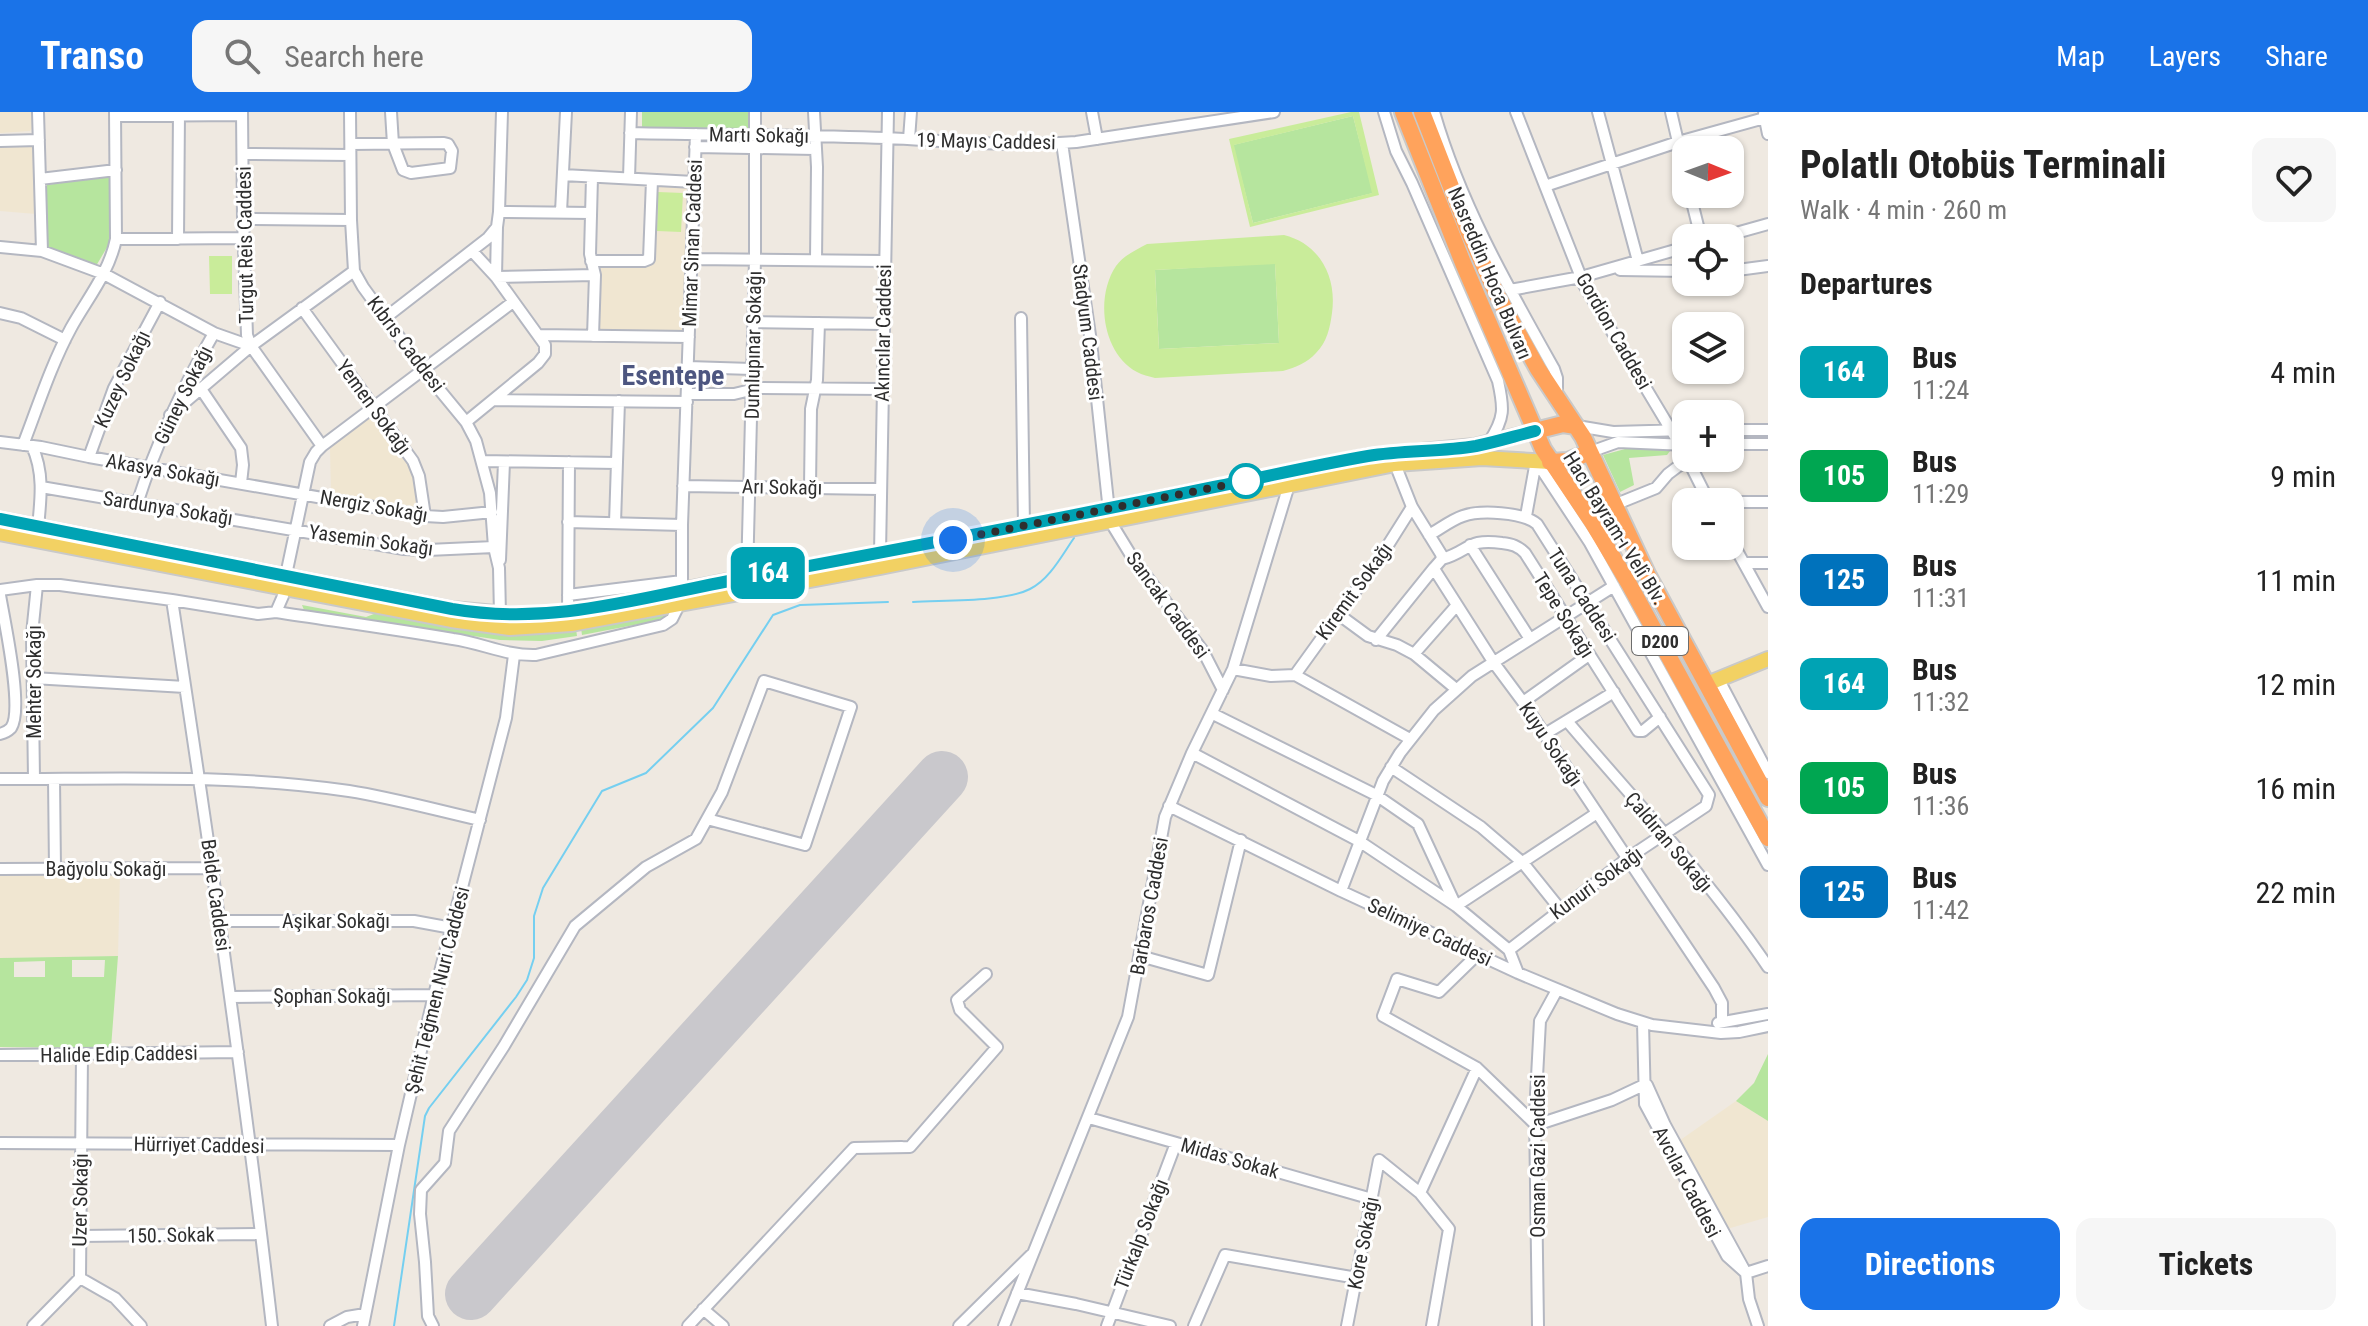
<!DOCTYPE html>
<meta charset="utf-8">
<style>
:root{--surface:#fff;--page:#f6f6f6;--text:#222;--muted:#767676;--accent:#1a73e8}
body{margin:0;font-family:"Roboto Condensed",sans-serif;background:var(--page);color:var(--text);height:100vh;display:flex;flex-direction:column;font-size:30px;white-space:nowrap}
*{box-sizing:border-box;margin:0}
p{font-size:26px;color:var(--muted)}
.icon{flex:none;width:44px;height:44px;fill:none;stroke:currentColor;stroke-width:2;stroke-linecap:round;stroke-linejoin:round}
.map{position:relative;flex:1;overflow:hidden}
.drawer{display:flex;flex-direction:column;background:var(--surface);width:600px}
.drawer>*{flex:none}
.badge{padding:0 16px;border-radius:12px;font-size:28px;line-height:52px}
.needle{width:52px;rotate:91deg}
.tools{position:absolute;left:1672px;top:24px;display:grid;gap:16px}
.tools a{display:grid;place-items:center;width:72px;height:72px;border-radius:16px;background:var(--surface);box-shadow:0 2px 6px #0004;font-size:40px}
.you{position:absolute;width:40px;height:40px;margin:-20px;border:6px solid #fff;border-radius:50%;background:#1a73e8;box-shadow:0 0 0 12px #1a73e833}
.map>.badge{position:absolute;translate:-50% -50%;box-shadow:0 0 0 4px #fff}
h2{padding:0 32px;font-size:30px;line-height:72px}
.round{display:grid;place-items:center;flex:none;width:84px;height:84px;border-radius:16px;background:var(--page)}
.summary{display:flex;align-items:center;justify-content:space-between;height:136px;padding:0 32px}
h1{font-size:38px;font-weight:700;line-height:60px}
.cta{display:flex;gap:16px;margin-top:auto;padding:16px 32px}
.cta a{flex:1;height:92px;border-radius:16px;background:var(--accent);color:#fff;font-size:32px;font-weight:700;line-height:92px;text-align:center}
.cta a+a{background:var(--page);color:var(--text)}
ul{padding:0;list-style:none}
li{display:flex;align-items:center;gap:24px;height:104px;padding:0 32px}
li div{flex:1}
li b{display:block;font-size:30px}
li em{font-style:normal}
li .badge{min-width:88px;font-weight:700;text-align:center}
header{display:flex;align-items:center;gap:48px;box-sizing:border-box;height:112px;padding:0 40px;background:var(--accent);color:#fff}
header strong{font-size:38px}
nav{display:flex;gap:44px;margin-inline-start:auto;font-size:28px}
.search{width:560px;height:72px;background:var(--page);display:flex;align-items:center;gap:20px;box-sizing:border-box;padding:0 28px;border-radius:16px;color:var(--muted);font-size:30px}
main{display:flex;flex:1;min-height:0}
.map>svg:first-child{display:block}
.education{fill:#f0e6d1}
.green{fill:#b6e59e;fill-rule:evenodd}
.pitch{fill:#c9ec9a;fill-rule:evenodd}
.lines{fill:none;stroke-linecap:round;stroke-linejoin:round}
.stream{stroke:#75cff0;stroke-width:2}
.runway{stroke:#c9c8cc;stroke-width:52}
.minor-casing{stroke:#b4b7c1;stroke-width:14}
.major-casing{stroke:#c9c9c9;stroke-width:18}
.highway-casing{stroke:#c9c9c9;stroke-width:20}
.minor{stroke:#fff;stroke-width:10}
.major{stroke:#f2d163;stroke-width:14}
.highway{stroke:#ffa35c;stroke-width:16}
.line-casing{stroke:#fff;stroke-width:18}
.line{stroke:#00a3b4;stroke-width:12}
.walk{stroke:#2e2e2e;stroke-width:8;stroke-dasharray:0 14.4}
.stop-dot{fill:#fff;stroke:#00a3b4;stroke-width:4}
.labels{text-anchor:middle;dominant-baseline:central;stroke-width:6;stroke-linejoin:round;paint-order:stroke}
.shield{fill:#fff;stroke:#6d6d6d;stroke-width:2}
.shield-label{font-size:18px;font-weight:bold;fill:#2e2e2e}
.street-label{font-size:20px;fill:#2e2e2e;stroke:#fff}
.district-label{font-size:28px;font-weight:bold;fill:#4d5680;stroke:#fff}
</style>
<header>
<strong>Transo</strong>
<div class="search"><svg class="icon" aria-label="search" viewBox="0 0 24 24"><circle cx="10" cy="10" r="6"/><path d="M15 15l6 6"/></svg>Search here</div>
<nav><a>Map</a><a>Layers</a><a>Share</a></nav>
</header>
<main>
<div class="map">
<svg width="1768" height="1214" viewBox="0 0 1768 1214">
<rect width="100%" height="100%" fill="#efe9e1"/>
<path class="education" d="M0,0h33v15l-3,4 -30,2z
M34,34l2,68 -36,-3v-64z
M655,73l34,2 -5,145 -84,-1 -4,-4 3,-62h53z
M375,302l38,55 5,40 -87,-15 -1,-46z
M120,762l-2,82 -118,2v-83z
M1736,989l32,20v96l-41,12 -51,-86z"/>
<path class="green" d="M642,0h108v20l-108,-5z
M1353,4l20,77 -120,30 -20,-78z
M109,64l2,59 -2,9 -13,22 -48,-18 -3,-59 2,-4z
M1275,151l4,80 -120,6 -4,-79z
M1625,337h43l2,2 -3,4 -38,3 5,27 -14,7 -17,-37z
M302,493l64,12 13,-5c69,13 126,29 197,17l1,7 -35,5 -42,-1 -192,-29 -4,-1z
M670,500l-5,5 -10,4 -73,14 -1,-7z
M118,844l-7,92 -111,-1v-89zM105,848l-1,17h-32v-17zM45,849v16h-31v-15z
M1768,942v67l-32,-20 18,-18z"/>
<path class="pitch" d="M1351,0h8l20,83 -129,32 -21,-88zM1353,4l19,77 -119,30 -19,-78z
M658,80l25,1 -2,39 -24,-1z
M1284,123c36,9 53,42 48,78 -2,15 -5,29 -16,40 -9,10 -20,14 -33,18l-128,7c-6,-2 -13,-3 -18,-6 -35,-19 -42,-75 -21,-106 8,-11 20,-16 31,-22zM1275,152l4,79 -120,6 -4,-79z
M209,144h23v38h-22z"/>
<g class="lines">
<path class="stream" d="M913,490c30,-2 92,0 117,-13 20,-10 32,-34 44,-51
M394,1214l31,-210 4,-8 87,-111 11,-17 7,-22v-42l9,-28 59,-97 44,-18 67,-65 60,-93 27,-10 88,-3"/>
<path class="runway" d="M471,1182l471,-517"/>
<defs>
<path id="minor" d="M38,0l4,139
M350,0l1,108 3,51 9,16 61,84 42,51 10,19 14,52 4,54 5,21 1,47
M814,0l3,55 -1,93
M1092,0l5,27
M1384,0l12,39 16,32 86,198c6,27 7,37 -9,61
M1434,0c26,91 74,175 120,257l3,9v17
M1516,0l68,173 102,170
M1598,0l40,149
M1671,0l15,64
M1764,2l4,20
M115,4l127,-1
M630,21c86,2 171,2 257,5 63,3 126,9 189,4l198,-30
M909,27l2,-27
M0,29l39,-1
M1062,31l29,199 19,179 22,36 71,94 20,39
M351,32l93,-1 4,1 4,7 -2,17 -39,5 -8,-3 -10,-26 -2,-32
M695,35l120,2
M243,42l107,1
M563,63l131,7
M592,65l-2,77 5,21 -2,61
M629,66l2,-66
M40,67l76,-9
M1545,74l133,-44 90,-25
M1690,82l11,44
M499,100l92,1
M561,100l5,-100
M243,107l108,1
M497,115l-1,50 99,-2
M1718,126l50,-14
M116,127l127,-1
M178,127l1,-127
M0,135l42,4 62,23 110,59 37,13
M692,147l192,2
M591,149h53l5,-2 3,-79
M1620,158l66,1
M1730,159l38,-5
M1510,178l71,-13 105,-30
M302,196l111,153 6,15 6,40
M0,201l21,5 44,22
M385,206l103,-80 9,-11 2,-15 3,-100
M1021,206l3,208
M753,210l131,2
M538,223l151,2
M688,255l64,2
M201,277l40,59 2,17 -2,18
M687,282h47l25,-6 123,1
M494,288l193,2
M170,303l81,-69 103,-75
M466,310l72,-59 7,-9v-9l-49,-68 -24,-26
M1577,314l36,6 73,-2
M1730,318h38
M0,330l41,5 48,10 336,59 18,1 49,-5
M1730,332h38
M23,333c15,-39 28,-80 48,-117 16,-29 38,-55 45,-89l-1,-127
M32,334c12,26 9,52 6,81
M322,334l191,-144
M1590,340l28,-10 68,3
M89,345l25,-69 46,-86
M1687,346l22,44h59
M483,349l134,2
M1536,349l54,82 178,322
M1395,352l17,43 29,47 1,5 -8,9 2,4 58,91 29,39 191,286 8,15v19
M683,374l197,3
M41,375l363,62 24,1 66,-3
M810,375l1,-78 6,-29 2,-57
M137,392c20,-63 45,-115 77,-171
M1614,393l42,-17 12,-14 20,-15
M1526,404l10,-55
M568,410l114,3
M615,411l4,-122
M1429,423c11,-6 22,-15 34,-19 17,-6 60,-4 74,8l172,271 -3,11 -78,52 -119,92 9,23
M1730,426l38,69
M1470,433l60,94
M880,441l8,-441
M1442,447c28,-8 25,-21 60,-16 10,1 16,3 23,10l113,178h5l17,-14
M500,448l4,-98
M1745,451h23
M747,465l8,-318v-147
M0,478l37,-5h23l112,15c37,241 72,483 100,726
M682,479v-66l14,-391
M0,483c4,24 24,115 11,133 -3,3 -7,5 -11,6
M568,483l114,-14
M172,488l86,14 18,-2 7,-16 3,-21 24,-113 6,-10 6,-6 -71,-100 -4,-11 -4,-116 -1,-107
M276,500c59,9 118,17 177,27 29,4 53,17 83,16l127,-30 9,-6 7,-14
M568,501l1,-151
M1338,502l30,22 29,9 17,9 42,35
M1376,528l58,-72
M1414,542l43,-49
M1233,557l38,7 24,-1 115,64
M1295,563l88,-122 29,-46
M33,566l152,9
M1719,568l49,93
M1523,590l66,-47
M1213,602l163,81 42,29 38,82 53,44
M1567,609c68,80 142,158 201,246
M1545,622l69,-42
M1192,641l167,88 97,65 141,-93
M1391,655l90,60 42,36 37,46
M0,667c116,0 233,-5 349,12 44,7 87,19 131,29
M34,667l-2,-145 5,-49
M54,667l1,90
M1169,694l172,85 177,82 99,41 35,11 69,8 18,-1 29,-6
M0,757l212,-1
M1341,779l42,-110 17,-28 34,-43 38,-34 142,-90
M220,809h194l38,7
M1478,842l-39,38 -42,-13 -14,37 94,52 59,57 76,-25 34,-16
M1140,844l68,19 33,-135
M230,885l204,-2
M1643,911l2,81 82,152 19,17
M1718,911l50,-9
M0,943l238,-3
M1647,973l18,40 81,148 3,26 9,27
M1089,1006l283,81
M0,1031l399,2
M902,1035l-48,1 56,-1 87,-100 -37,-37 -3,-10 29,-26
M80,1124l181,-2
M1746,1161l22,-7
M80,1166l35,20 26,28
M1017,1181l59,11 94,22
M703,1197l20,17
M33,1214l47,-48 2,-223
M330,1214l17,-9 18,-3
M363,1214l36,-181 35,-150 72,-277 8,-63
M433,1214l-5,-10 -3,-54 -5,-48 1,-24 24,-27 4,-32 55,-85 71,-120 71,-59 50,-28 26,-47 42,-111 87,26 -46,138 -98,-26
M688,1214l166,-178
M959,1214l72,-71
M1004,1214l124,-309 37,-200 27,-64 41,-84 56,-184
M1107,1214l69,-183
M1194,1214l31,-71 132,23
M1347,1214l32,-166 41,33
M1432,1214l17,-97 -29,-36 57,-125
M1538,1214l-3,-212 5,-93 17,-31"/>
<path id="major" d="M0,407l452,90 65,6 51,-2 179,-36 182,-32 440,-89 106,-10 60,-15
M0,421l451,87 59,8 61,-4 309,-57 515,-103 87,-6 68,4
M1707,572l61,-25"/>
<path id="highway" d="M1403,0l60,151 80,186 49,73 37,62 139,254
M1422,0l47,121 28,62 41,74 45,68 64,137 121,224
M1535,319l28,-7 13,2
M1550,350l18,-1 22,-9"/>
</defs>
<use href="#minor" class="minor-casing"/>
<use href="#major" class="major-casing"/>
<use href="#highway" class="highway-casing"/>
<use href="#minor" class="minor"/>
<use href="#major" class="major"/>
<use href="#highway" class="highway"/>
</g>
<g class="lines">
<defs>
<path id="line" d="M0,407l452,90c105,18 196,-14 298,-32 155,-29 309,-58 464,-90 51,-10 102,-22 154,-31 36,-6 73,-4 108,-10 20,-4 39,-10 59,-15"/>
</defs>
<use href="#line" class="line-casing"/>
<use href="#line" class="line"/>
<path class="walk" d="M953,428l293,-59"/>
</g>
<circle class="stop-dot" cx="1246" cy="369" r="16"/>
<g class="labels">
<rect class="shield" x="1632" y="515" width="56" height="28" rx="6"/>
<g class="shield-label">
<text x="1660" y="529">D200</text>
</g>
<g class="street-label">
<text transform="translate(759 23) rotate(1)">Martı Sokağı</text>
<text transform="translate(986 29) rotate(1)">19 Mayıs Caddesi</text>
<text transform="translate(692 131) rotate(-88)">Mimar Sinan Caddesi</text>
<text transform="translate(245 133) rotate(-91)">Turgut Reis Caddesi</text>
<text transform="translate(1490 161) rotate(67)">Nasreddin Hoca Bulvarı</text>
<text transform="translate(1614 219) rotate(60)">Gordion Caddesi</text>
<text transform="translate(1088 220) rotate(83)">Stadyum Caddesi</text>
<text transform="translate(883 221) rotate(-89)">Akıncılar Caddesi</text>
<text transform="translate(406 232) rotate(53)">Kıbrıs Caddesi</text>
<text transform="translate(753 233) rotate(-89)">Dumlupınar Sokağı</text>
<text transform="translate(122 267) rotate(-65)">Kuzey Sokağı</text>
<text transform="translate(183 283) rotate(-64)">Güney Sokağı</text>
<text transform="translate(374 295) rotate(54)">Yemen Sokağı</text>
<text transform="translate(163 358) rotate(10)">Akasya Sokağı</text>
<text transform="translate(782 375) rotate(1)">Arı Sokağı</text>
<text transform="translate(374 394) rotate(10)">Nergiz Sokağı</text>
<text transform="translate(168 396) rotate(9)">Sardunya Sokağı</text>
<text transform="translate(1615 416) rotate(58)">Hacı Bayram-ı Velî Blv.</text>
<text transform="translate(371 428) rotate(8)">Yasemin Sokağı</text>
<text transform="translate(1354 479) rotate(-54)">Kiremit Sokağı</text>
<text transform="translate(1582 483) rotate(57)">Tuna Caddesi</text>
<text transform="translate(1168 493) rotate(54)">Sancak Caddesi</text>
<text transform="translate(1564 503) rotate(58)">Tepe Sokağı</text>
<text transform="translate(34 570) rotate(-90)">Mehter Sokağı</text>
<text transform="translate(1551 632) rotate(56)">Kuyu Sokağı</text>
<text transform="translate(1669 730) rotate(50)">Çaldıran Sokağı</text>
<text x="106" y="757">Bağyolu Sokağı</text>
<text transform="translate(1596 771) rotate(-36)">Kunuri Sokağı</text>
<text transform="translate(216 783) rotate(82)">Belde Caddesi</text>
<text transform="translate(1149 794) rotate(-80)">Barbaros Caddesi</text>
<text x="336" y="809">Aşikar Sokağı</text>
<text transform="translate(1430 820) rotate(25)">Selimiye Caddesi</text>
<text transform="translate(437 878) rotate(-76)">Şehit Teğmen Nuri Caddesi</text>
<text x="332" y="884">Şophan Sokağı</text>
<text transform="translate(119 942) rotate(-1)">Halide Edip Caddesi</text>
<text transform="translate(199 1033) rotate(1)">Hürriyet Caddesi</text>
<text transform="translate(1538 1044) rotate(-90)">Osman Gazi Caddesi</text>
<text transform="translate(1230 1046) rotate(16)">Midas Sokak</text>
<text transform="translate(1687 1070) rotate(62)">Avcılar Caddesi</text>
<text transform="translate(80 1088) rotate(-89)">Uzer Sokağı</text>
<text transform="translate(1141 1122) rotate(-69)">Türkalp Sokağı</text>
<text transform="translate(171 1123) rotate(-1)">150. Sokak</text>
<text transform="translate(1363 1131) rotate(-79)">Kore Sokağı</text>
</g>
<g class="district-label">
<text x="673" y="263">Esentepe</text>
</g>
</g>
</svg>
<div class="tools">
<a><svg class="needle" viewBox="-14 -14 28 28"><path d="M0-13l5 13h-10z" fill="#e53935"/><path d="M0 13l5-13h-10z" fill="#767676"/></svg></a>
<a><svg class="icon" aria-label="locate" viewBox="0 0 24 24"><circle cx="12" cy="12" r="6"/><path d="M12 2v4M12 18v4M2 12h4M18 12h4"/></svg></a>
<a><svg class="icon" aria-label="layers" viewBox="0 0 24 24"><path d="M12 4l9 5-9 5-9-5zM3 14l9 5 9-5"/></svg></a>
<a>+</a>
<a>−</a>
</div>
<div class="you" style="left:953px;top:428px"></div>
<b class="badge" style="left:768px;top:461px;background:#00a3b4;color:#fff">164</b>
</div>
<section class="drawer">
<div class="summary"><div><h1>Polatlı Otobüs Terminali</h1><p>Walk · 4 min · 260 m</p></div><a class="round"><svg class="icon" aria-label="heart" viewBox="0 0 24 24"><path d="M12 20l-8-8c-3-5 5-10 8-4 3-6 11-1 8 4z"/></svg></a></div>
<h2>Departures</h2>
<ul>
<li><span class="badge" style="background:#00a3b4;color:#fff">164</span><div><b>Bus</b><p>11:24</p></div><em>4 min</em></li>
<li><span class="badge" style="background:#00a651;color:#fff">105</span><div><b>Bus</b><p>11:29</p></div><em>9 min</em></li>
<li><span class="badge" style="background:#0072bc;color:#fff">125</span><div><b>Bus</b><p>11:31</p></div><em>11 min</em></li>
<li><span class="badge" style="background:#00a3b4;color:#fff">164</span><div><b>Bus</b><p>11:32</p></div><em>12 min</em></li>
<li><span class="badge" style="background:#00a651;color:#fff">105</span><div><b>Bus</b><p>11:36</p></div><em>16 min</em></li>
<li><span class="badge" style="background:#0072bc;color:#fff">125</span><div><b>Bus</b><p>11:42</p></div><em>22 min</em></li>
</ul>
<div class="cta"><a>Directions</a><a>Tickets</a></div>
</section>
</main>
